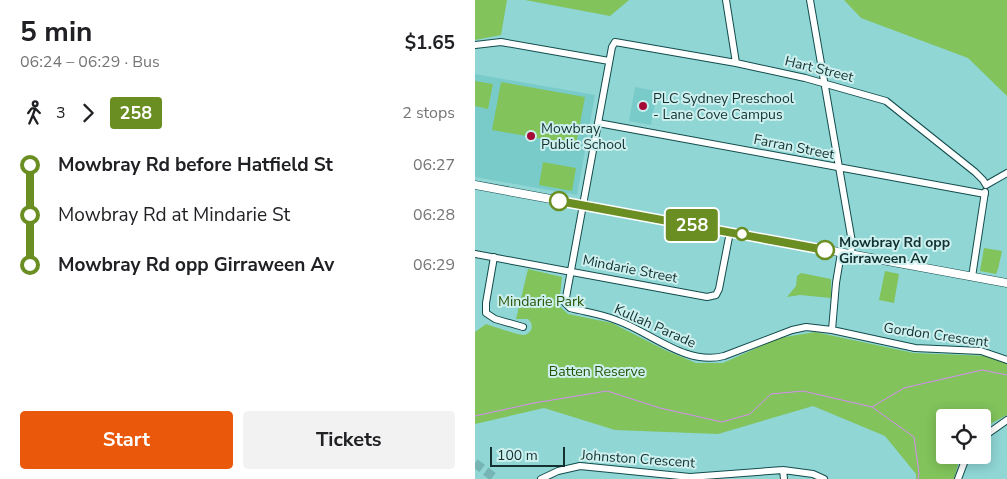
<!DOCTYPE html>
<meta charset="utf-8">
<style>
:root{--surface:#fff;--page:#f2f2f2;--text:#202124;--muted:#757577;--accent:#ea580c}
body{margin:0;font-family:"Nunito Sans",sans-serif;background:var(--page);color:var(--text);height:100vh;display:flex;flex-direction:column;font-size:19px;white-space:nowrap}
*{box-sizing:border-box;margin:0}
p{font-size:16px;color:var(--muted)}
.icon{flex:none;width:28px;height:28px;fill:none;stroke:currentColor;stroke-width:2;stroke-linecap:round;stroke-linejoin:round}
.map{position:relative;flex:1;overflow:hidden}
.details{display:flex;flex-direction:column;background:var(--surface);width:475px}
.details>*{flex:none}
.badge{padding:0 10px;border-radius:4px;font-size:18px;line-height:32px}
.buttons{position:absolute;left:461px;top:409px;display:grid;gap:10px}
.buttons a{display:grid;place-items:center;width:55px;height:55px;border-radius:5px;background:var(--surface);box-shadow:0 2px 12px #0003;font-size:25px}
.scale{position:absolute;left:15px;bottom:12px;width:75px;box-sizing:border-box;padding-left:5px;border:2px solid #133131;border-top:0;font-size:14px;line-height:18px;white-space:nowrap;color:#133131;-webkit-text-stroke:4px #cdf0ef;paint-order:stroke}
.map>.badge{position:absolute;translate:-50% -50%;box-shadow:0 0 0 2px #fff}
.legs{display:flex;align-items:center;gap:8px;height:55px;padding:0 20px;font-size:16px}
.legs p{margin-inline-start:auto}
.summary{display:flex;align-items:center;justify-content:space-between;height:85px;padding:0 20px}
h1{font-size:28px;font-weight:700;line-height:38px}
.primary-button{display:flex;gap:10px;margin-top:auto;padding:10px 20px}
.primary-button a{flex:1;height:58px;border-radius:5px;background:var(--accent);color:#fff;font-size:20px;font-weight:700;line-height:58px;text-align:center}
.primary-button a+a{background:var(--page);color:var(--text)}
ul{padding:0 20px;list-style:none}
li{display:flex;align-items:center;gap:18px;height:50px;font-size:19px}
li i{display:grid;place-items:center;width:8px;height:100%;margin:0 6px;background:currentColor}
li i::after{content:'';width:12px;height:12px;margin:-6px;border:4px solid;border-radius:50%;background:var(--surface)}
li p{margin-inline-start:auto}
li:first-child i{background:linear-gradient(#0000 50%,currentColor 0)}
li:last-child i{background:linear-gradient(currentColor 50%,#0000 0)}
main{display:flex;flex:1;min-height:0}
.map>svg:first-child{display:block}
.built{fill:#79cbca}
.green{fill:#82c35b}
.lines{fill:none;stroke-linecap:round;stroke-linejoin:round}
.stream{stroke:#d58ef4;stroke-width:1}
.highway-tunnel{stroke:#76b5b4;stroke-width:9;stroke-dasharray:9 4.5;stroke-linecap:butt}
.minor-casing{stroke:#134c4c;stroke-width:8}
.major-casing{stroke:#134c4c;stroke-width:9}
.minor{stroke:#fff;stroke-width:6}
.major{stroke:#fff;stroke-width:8}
.line-1-casing{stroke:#fff;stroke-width:11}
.line-1{stroke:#6b8e23;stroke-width:8}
.poi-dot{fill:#a60b37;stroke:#cdf0ef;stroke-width:2}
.stop-1-dot{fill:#fff;stroke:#6b8e23;stroke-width:2.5}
.labels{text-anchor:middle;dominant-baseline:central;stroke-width:4;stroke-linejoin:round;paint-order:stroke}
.street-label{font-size:14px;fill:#133131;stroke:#cdf0ef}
.poi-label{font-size:14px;fill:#133131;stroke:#cdf0ef;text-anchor:start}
.stop-label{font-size:14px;font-weight:bold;fill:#133131;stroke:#cdf0ef;text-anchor:start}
.park-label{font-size:14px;fill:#295304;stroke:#cdf0ef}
</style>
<main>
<section class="details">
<div class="summary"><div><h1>5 min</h1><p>06:24 – 06:29 · Bus</p></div><b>$1.65</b></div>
<div class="legs"><svg class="icon" aria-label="walk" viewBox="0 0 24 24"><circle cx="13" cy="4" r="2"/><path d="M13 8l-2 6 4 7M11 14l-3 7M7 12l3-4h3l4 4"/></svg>3<svg class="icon" aria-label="forward" viewBox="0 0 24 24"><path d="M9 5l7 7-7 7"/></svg><b class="badge" style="background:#6b8e23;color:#fff">258</b><p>2 stops</p></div>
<ul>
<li><i style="color:#6b8e23"></i><b>Mowbray Rd before Hatfield St</b><p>06:27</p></li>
<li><i style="color:#6b8e23"></i><span>Mowbray Rd at Mindarie St</span><p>06:28</p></li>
<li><i style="color:#6b8e23"></i><b>Mowbray Rd opp Girraween Av</b><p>06:29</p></li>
</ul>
<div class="primary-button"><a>Start</a><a>Tickets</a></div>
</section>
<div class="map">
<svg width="532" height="479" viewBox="0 0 532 479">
<rect width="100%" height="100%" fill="#8fd6d5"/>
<path class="built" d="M0,74l120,21 -18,100 -102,-18z
M160,87l22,4 -6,34 -22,-4z"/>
<path class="green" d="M0,0h32l-6,35 -26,5z
M50,0h104l-19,16z
M369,0h163v96l-39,-38 -107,-40z
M0,81l18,3 -5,25 -13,-3z
M26,82l84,15 -9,48 -84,-15z
M68,162l33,6 -4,23 -33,-6z
M509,248l18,3 -4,18 -2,5 -16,-3z
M53,269l34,8 -3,29 9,8 44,9 53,27 31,13h27l56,-25 36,-6 99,21 76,3 17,8v51l-17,9 -7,8v-14h-38v37h19l-5,6 -5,18h-38v-5l-31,-38 -72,-30 -95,28 -103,-4 -71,-22 -69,16v-92l11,-8c5,2 36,12 39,11 2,-1 5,-3 6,-5 2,-5 0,-8 -3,-11h-12z
M410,271l14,3 -5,29 -15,-3z
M326,273l30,6v19l-31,-3 -13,2 9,-11 1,-10z"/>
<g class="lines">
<path class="stream" d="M397,407l42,30 5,36 -1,6
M0,416l59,-13 73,-12 53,17 62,14 28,-8 21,-20 32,-3 69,16 32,-19 78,-18 25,5"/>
<path class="highway-tunnel" d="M0,463l21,16"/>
<defs>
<path id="minor" d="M251,0l10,63
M335,0l42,242 -1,13
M0,45l26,-3 108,19
M123,123l387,71
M511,185l-3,-5 -8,-8 -89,-71 -81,-23 -69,-15 -121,-21 -3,5 -47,256 5,5c15,4 31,6 46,12 35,12 69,46 108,36l68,-26 14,-3 26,3 83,18 66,3 26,9
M511,185l21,-12
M0,254l232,43 9,-2 3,-6 11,-57
M19,257l-8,46v10l9,6 28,8
M497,277l13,-85
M357,330l4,-47 5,-30
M508,437l24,-17
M308,470l1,9
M66,479l17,-8 22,-5 110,11 93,-7 30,4 11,5
M483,479l9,-24"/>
<path id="major" d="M0,185l532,98"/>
</defs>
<use href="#minor" class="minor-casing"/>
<use href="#major" class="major-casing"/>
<use href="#minor" class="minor"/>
<use href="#major" class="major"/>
</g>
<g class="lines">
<defs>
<path id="line-1" d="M84,201l266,49"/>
</defs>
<use href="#line-1" class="line-1-casing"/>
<use href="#line-1" class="line-1"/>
</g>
<g class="poi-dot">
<circle cx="168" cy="106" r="5"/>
<circle cx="56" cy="136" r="5"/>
</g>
<g class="stop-1-dot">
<circle cx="84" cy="201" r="9"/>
<circle cx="267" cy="234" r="6"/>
<circle cx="350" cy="250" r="9"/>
</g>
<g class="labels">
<g class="street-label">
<text transform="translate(344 69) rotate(14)">Hart Street</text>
<text transform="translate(319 147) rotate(11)">Farran Street</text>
<text transform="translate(155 269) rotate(11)">Mindarie Street</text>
<text transform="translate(180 326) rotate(24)">Kullah Parade</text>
<text transform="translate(461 335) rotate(8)">Gordon Crescent</text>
<text transform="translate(163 459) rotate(4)">Johnston Crescent</text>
</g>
<g class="poi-label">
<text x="178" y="98">PLC Sydney Preschool<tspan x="178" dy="16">- Lane Cove Campus</tspan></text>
<text x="66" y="128">Mowbray<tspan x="66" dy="16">Public School</tspan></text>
</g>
<g class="stop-label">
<text x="364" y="242">Mowbray Rd opp<tspan x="364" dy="16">Girraween Av</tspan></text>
</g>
<g class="park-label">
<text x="66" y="301">Mindarie Park</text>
<text x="122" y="371">Batten Reserve</text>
</g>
</g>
</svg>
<div class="buttons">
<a><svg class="icon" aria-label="locate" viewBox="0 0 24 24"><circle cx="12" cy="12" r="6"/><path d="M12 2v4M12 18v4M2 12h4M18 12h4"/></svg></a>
</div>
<div class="scale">100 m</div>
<b class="badge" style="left:217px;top:225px;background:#6b8e23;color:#fff">258</b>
</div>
</main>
